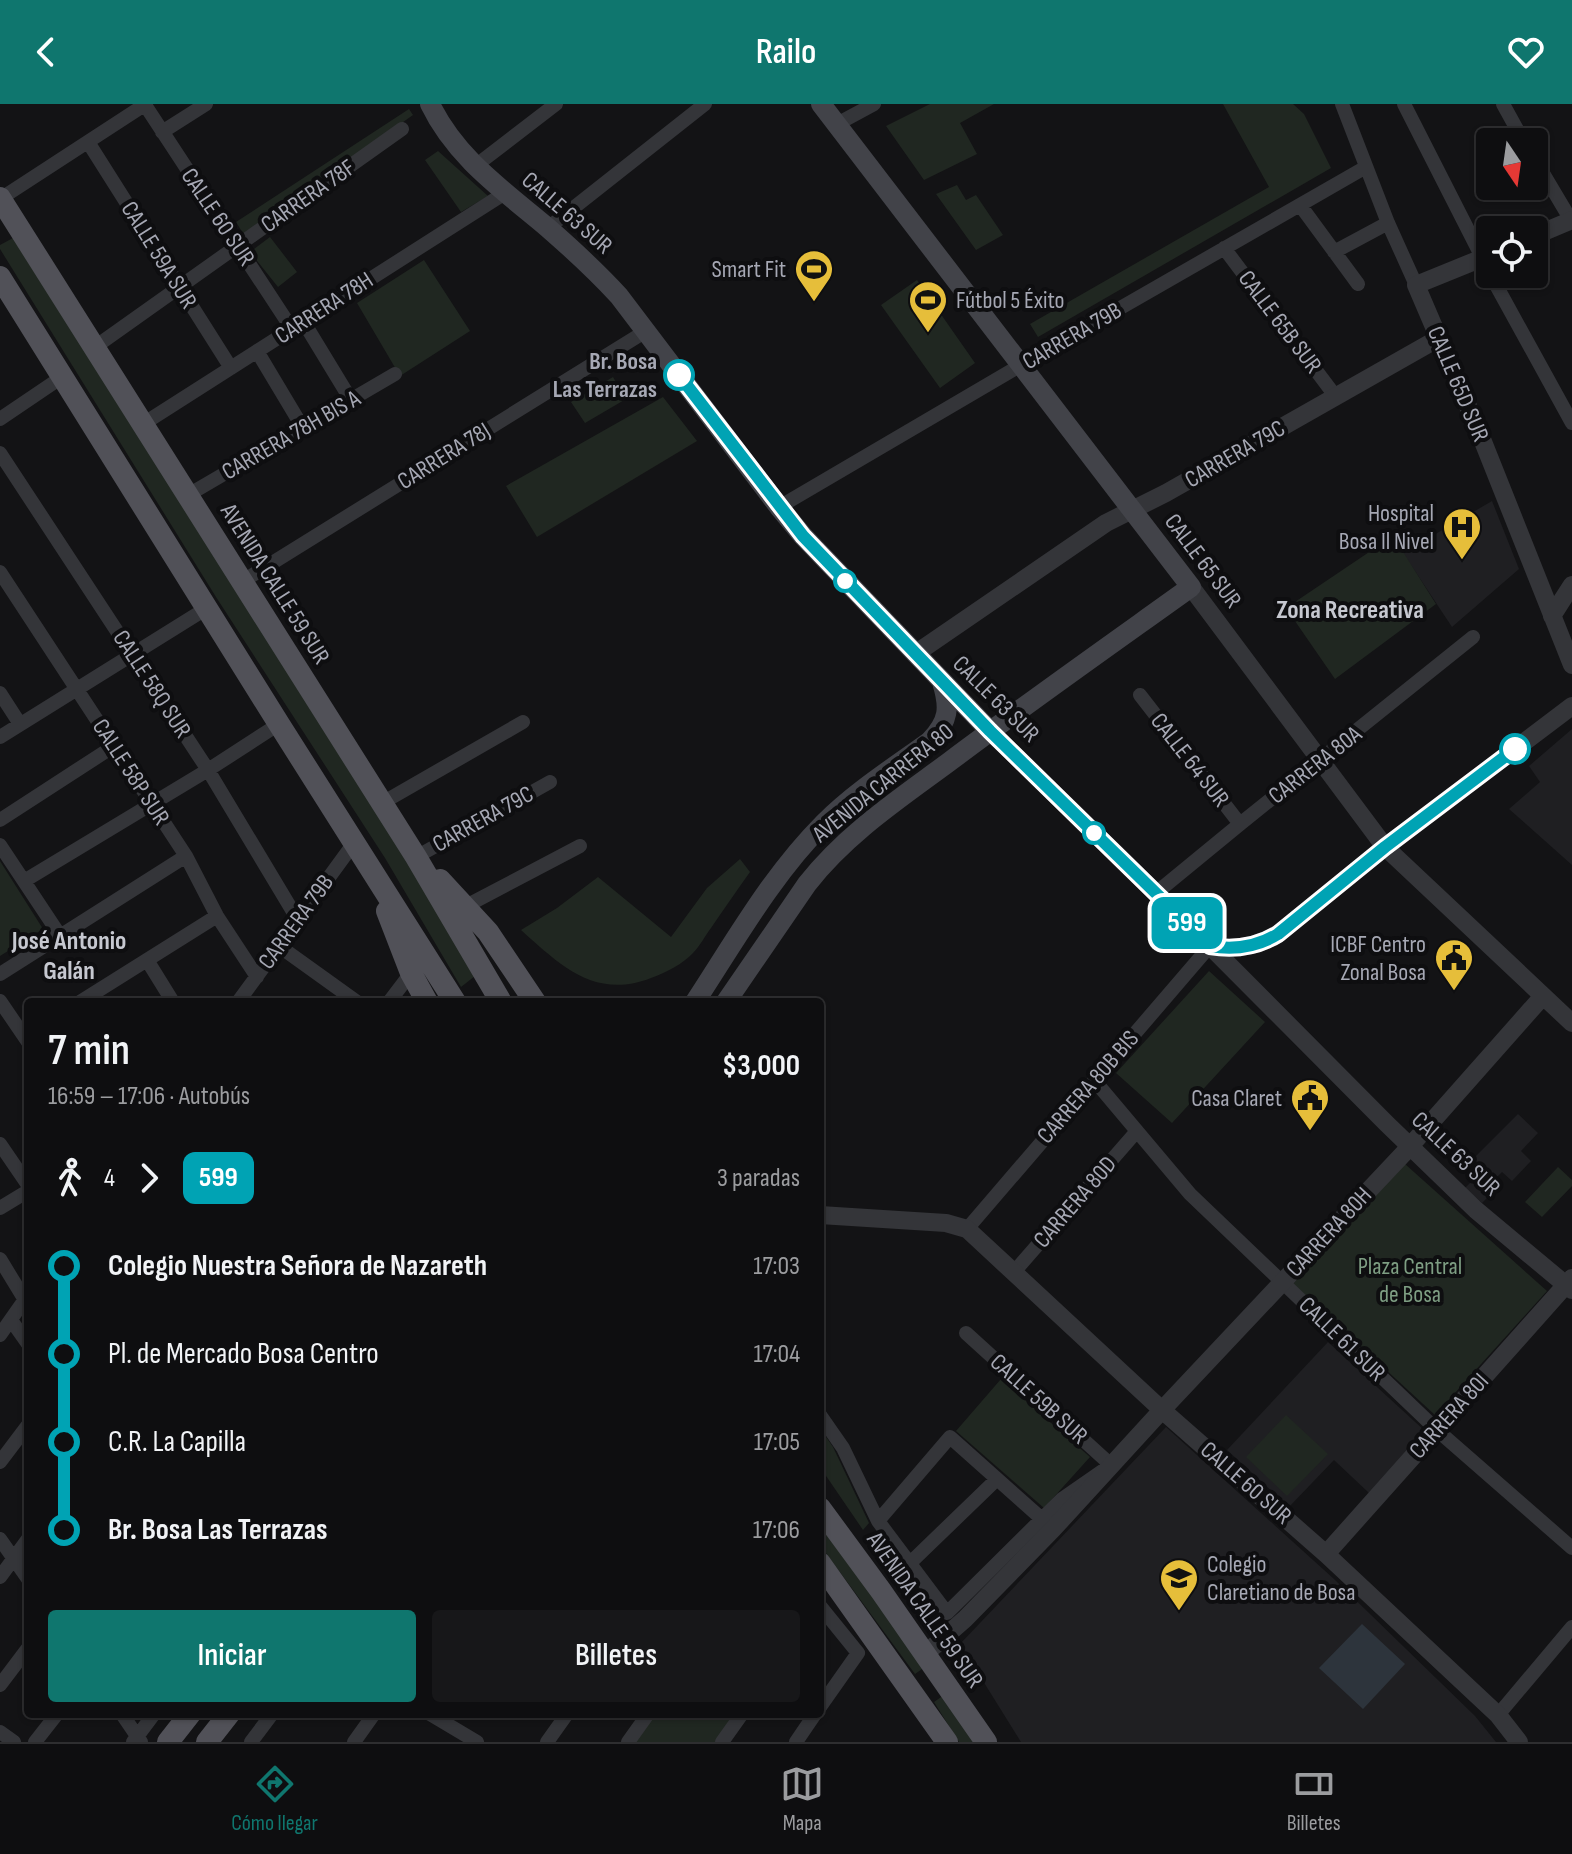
<!DOCTYPE html>
<html lang="es">
<meta charset="utf-8">
<style>
:root{--surface:#0e0e10;--page:#171719;--text:#f1f3f6;--muted:#9b9c9f;--line:#2e2e30;--accent:#0f766e}
body{margin:0;font-family:"Sofia Sans Condensed",sans-serif;background:var(--page);color:var(--text);height:100vh;display:flex;flex-direction:column;font-size:30px;white-space:nowrap}
*{box-sizing:border-box;margin:0}
p{font-size:26px;color:var(--muted)}
.icon{flex:none;width:44px;height:44px;fill:none;stroke:currentColor;stroke-width:2;stroke-linecap:round;stroke-linejoin:round}
.map{position:relative;flex:1;overflow:hidden}
.sheet{position:absolute;left:24px;top:894px;width:800px;height:720px;display:flex;flex-direction:column;background:var(--surface);border-radius:8px;box-shadow:0 2px 6px #0004,0 0 0 2px var(--line)}
.sheet>*{flex:none}
.badge{padding:0 16px;border-radius:12px;font-size:28px;line-height:52px}
.needle{width:52px;rotate:167deg}
.fabs{position:absolute;left:1476px;top:24px;display:grid;gap:16px}
.fabs a{display:grid;place-items:center;width:72px;height:72px;border-radius:8px;background:var(--surface);box-shadow:0 2px 6px #0004,0 0 0 2px var(--line);font-size:40px}
.map>.badge{position:absolute;translate:-50% -50%;box-shadow:0 0 0 4px #fff}
.legs{display:flex;align-items:center;gap:12px;height:88px;padding:0 24px;font-size:26px}
.legs p{margin-inline-start:auto}
.head{display:flex;align-items:center;justify-content:space-between;height:136px;padding:0 24px}
h1{font-size:44px;font-weight:600;line-height:60px}
.cta{display:flex;gap:16px;margin-top:auto;padding:16px 24px}
.cta a{flex:1;height:92px;border-radius:8px;background:var(--accent);color:#fff;font-size:32px;font-weight:600;line-height:92px;text-align:center}
.cta a+a{background:var(--page);color:var(--text)}
ul{padding:0 24px;list-style:none}
li{display:flex;align-items:center;gap:28px;height:88px;font-size:30px}
li i{display:grid;place-items:center;width:12px;height:100%;margin:0 10px;background:currentColor}
li i::after{content:'';width:20px;height:20px;margin:-10px;border:6px solid;border-radius:50%;background:var(--surface)}
li p{margin-inline-start:auto}
li:first-child i{background:linear-gradient(#0000 50%,currentColor 0)}
li:last-child i{background:linear-gradient(currentColor 50%,#0000 0)}
header{display:flex;justify-content:space-between;align-items:center;height:104px;padding:0 24px;background:var(--accent);color:#fff;font-size:36px;font-weight:600}
.tab-bar{display:flex;justify-content:space-around;align-items:center;height:112px;border-top:2px solid var(--line);background:var(--surface);font-size:22px;color:var(--muted)}
.tab-bar a{display:grid;justify-items:center;gap:4px}
.tab-bar .active{color:var(--accent)}
.map>svg:first-child{display:block}
.built{fill:#1f1f22}
.green{fill:#202721}
.water{fill:#2d343c}
.lines{fill:none;stroke-linecap:round;stroke-linejoin:round}
.minor{stroke:#343539;stroke-width:14}
.tertiary{stroke:#343539;stroke-width:18}
.secondary{stroke:#424349;stroke-width:20}
.primary{stroke:#515158;stroke-width:22}
.line-1-casing{stroke:#fff;stroke-width:18}
.line-1{stroke:#00a3b4;stroke-width:12}
.stop-1-dot{fill:#fff;stroke:#00a3b4;stroke-width:4}
.labels{text-anchor:middle;dominant-baseline:central;stroke-width:8;stroke-linejoin:round;paint-order:stroke}
.street-label{font-size:24px;fill:#a6a8b4;stroke:#0e0e10}
.poi-label{font-size:24px;fill:#a6a8b4;stroke:#0e0e10;text-anchor:end}
.stop-label{font-size:24px;font-weight:bold;fill:#a6a8b4;stroke:#0e0e10;text-anchor:end}
.park-label{font-size:24px;fill:#7e9e83;stroke:#0e0e10}
.neighbourhood-label{font-size:26px;font-weight:bold;fill:#c6c8d0;stroke:#0e0e10}
</style>
<header><svg class="icon" aria-label="back" viewBox="0 0 24 24"><path d="M15 5l-7 7 7 7"/></svg>Railo<svg class="icon" aria-label="heart" viewBox="0 0 24 24"><path d="M12 20l-8-8c-3-5 5-10 8-4 3-6 11-1 8 4z"/></svg></header>
<div class="map">
<svg width="1572" height="1638" viewBox="0 0 1572 1638">
<rect width="100%" height="100%" fill="#131315"/>
<path class="built" d="M1492,397l27,68 -67,58 -49,-74z
M1572,625v136l-63,-56 31,-27 -11,-16z
M1518,1010l20,19 -17,18 10,10 -19,20 -10,-9 -6,6 5,6 -19,19 -17,-15 17,-17 -10,-11z
M1328,1238l98,90 -57,61 -35,-33 -45,47 -62,-57z
M1166,1323l168,152 141,137 21,26h-475l-61,-98z"/>
<path class="green" d="M930,0h64l-34,19 17,31 -53,26 -38,-54z
M1223,0h70l11,10 27,54 -293,169 -8,-13 239,-137z
M409,5l4,6 -169,120 -8,-13z
M438,47l50,45 -27,16 -36,-52z
M957,81l9,15 10,-5 27,40 -27,15 -40,-56z
M270,133l27,35 -19,15 -28,-35z
M13,134l388,614 74,124 -14,11 -76,-129 -169,-261 -216,-348v-4z
M424,156l46,71 -70,45 -43,-73z
M917,176l58,83 -35,25 -59,-83z
M613,273l13,22 -41,24 -14,-21z
M663,293l34,44 -160,96 -31,-51z
M1393,432l43,68 -101,75 -49,-71z
M740,755l10,13c-13,18 -26,37 -39,56 -6,8 -11,18 -18,25 -10,11 -28,20 -42,25 -56,22 -91,-13 -130,-48l36,-22 41,-31 73,60 36,-49z
M0,757l43,68 -43,27z
M1209,867l56,51 -93,101 -56,-50z
M1405,1060l142,127 -112,124 -142,-131z
M1558,1063l14,13v6l-30,31 -17,-15z
M1001,1275l89,78 -46,51 -88,-77z
M1286,1311l42,39 -41,42 -41,-39z
M820,1324l13,19 36,76 -6,7 -43,-63z
M820,1422l105,141 -10,7 -95,-129z
M944,1591l29,47h-14l-25,-40z
M651,1610h84l-20,28h-84z"/>
<path class="water" d="M1362,1520l43,40 -42,45 -44,-41z"/>
<g class="lines">
<path class="minor" d="M1342,0l46,119 28,62
M1404,0l86,169
M1503,0l21,38
M145,1l147,224
M837,20l37,-20
M162,28l44,-28
M88,38l143,226
M1534,54l38,64
M474,63l82,-63
M0,95l146,-95
M1300,101l58,79
M548,124l157,-124
M1224,144l112,149
M1334,148l54,-29
M1490,170l82,149
M303,217l48,79
M95,243l307,-218
M257,247l46,77
M0,315l62,-42
M143,320l362,-231
M0,349l208,317 90,150
M188,391l207,-121
M779,403l242,-142 345,-198
M0,468l186,284 31,60 40,61
M243,477l403,-250
M0,589l20,31
M1140,591l100,129
M0,633l207,-129
M382,699l141,-81
M0,716l114,-74
M0,741l61,92
M416,753l134,-75
M24,777l184,-111 71,-46
M1156,789l84,-69 233,-187
M466,802l114,-60
M279,842l78,56
M147,856l26,42
M0,870l186,-118
M0,897l28,41
M80,898l137,-86
M238,898l116,-159
M389,898l22,-29
M1094,976l96,114 247,236 135,118
M0,1040l28,41
M0,1104l28,-17
M967,1125l243,-283
M0,1155l25,41
M1014,1168l123,-141
M11,1216l17,24
M0,1231l28,-40
M820,1311l23,33 35,73 69,92 115,-114 49,-34 -145,-132
M0,1358l28,-37
M878,1417l72,-84 92,82
M0,1435l28,40
M909,1460l88,-85
M0,1473l28,-38
M820,1502l38,47 -38,54
M0,1581l28,-37
M122,1610l19,28
M430,1610l47,28
M1498,1611l74,-88
M0,1628l14,10
M35,1638l22,-28
M133,1638l21,-28
M251,1638l21,-28
M354,1638l20,-28
M547,1638l20,-28
M628,1638l20,-28
M722,1638l20,-28
M796,1638l19,-28"/>
<path class="tertiary" d="M1534,132l38,-16
M1490,151l-74,30 66,154 90,226
M1191,483l194,260 187,176
M1552,512l20,-31
M915,550l191,-131 60,-30 273,-155
M990,627l220,215 177,178 89,86 96,80
M1210,842c24,4 47,1 68,-12l107,-87 187,-141
M820,1111l126,8 21,6 195,181 164,144 172,161 21,27
M1326,1450l246,-276
M925,1550l40,-35 88,-90 109,-119 242,-257 139,-157"/>
<path class="secondary" d="M430,0c26,54 73,86 118,124 24,21 49,44 71,68l160,211 24,29 187,195
M695,898c40,-61 77,-127 129,-179 31,-31 70,-56 106,-82 19,-20 20,-33 12,-59
M726,898l81,-118c39,-50 92,-85 142,-122 80,-60 161,-117 242,-175l-370,-483"/>
<path class="primary" d="M0,94l416,659 85,145
M0,173l279,447 176,278
M440,776l48,52 47,70
M387,807l24,62 16,29
M820,1404l61,83 105,151
M820,1459l127,179
M168,1638l22,-28
M207,1638l22,-28"/>
</g>
<g class="lines">
<defs>
<path id="line-1" d="M679,271l124,161 187,195 220,215c24,4 47,1 68,-12l107,-87 130,-98"/>
</defs>
<use href="#line-1" class="line-1-casing"/>
<use href="#line-1" class="line-1"/>
</g>
<defs>
<symbol id="stadium-pin" viewBox="-11 -11 22 30"><path d="M0 17L-7.5 6A9.5 9.5 0 1 1 7.5 6Z" fill="#e6be3a" stroke="#0e0e10"/><path d="M0-5a6.5 5 0 1 0 0 10a6.5 5 0 1 0 0-10ZM-3.5-1.8h7v3.6h-7Z" fill="#111"/></symbol>
<symbol id="hospital-pin" viewBox="-11 -11 22 30"><path d="M0 17L-7.5 6A9.5 9.5 0 1 1 7.5 6Z" fill="#e6be3a" stroke="#0e0e10"/><path d="M-5-5h3v3.5h4V-5h3V5h-3V1.5h-4V5h-3Z" fill="#111"/></symbol>
<symbol id="civic-pin" viewBox="-11 -11 22 30"><path d="M0 17L-7.5 6A9.5 9.5 0 1 1 7.5 6Z" fill="#e6be3a" stroke="#0e0e10"/><path d="M-.6-6.5H3V-4.5H.6V-3L4-1V1h2V6H-6V1h2V-1L-.6-3ZM-1.2 2.5V6h2.4V2.5Z" fill="#111"/></symbol>
<symbol id="school-pin" viewBox="-11 -11 22 30"><path d="M0 17L-7.5 6A9.5 9.5 0 1 1 7.5 6Z" fill="#e6be3a" stroke="#0e0e10"/><path d="M0-5L7-2L0 1L-7-2ZM-4 1L0 2.5L4 1V4Q0 6-4 4Z" fill="#111"/></symbol>
</defs>
<g fill-rule="evenodd">
<use href="#stadium-pin" x="792" y="143" width="44" height="60"/>
<use href="#stadium-pin" x="906" y="174" width="44" height="60"/>
<use href="#hospital-pin" x="1440" y="401" width="44" height="60"/>
<use href="#civic-pin" x="1432" y="832" width="44" height="60"/>
<use href="#civic-pin" x="1288" y="972" width="44" height="60"/>
<use href="#school-pin" x="1157" y="1452" width="44" height="60"/>
</g>
<g class="stop-1-dot">
<circle cx="679" cy="271" r="14"/>
<circle cx="845" cy="477" r="10"/>
<circle cx="1515" cy="645" r="14"/>
<circle cx="1094" cy="729" r="10"/>
</g>
<g class="labels">
<g class="street-label">
<text transform="translate(308 92) rotate(-35)">CARRERA 78F</text>
<text transform="translate(567 109) rotate(41)">CALLE 63 SUR</text>
<text transform="translate(218 113) rotate(56)">CALLE 60 SUR</text>
<text transform="translate(159 151) rotate(58)">CALLE 59A SUR</text>
<text transform="translate(324 204) rotate(-33)">CARRERA 78H</text>
<text transform="translate(1280 218) rotate(53)">CALLE 65B SUR</text>
<text transform="translate(1072 232) rotate(-30)">CARRERA 79B</text>
<text transform="translate(1458 280) rotate(67)">CALLE 65D SUR</text>
<text transform="translate(291 331) rotate(-30)">CARRERA 78H BIS A</text>
<text transform="translate(1235 350) rotate(-30)">CARRERA 79C</text>
<text transform="translate(444 352) rotate(-32)">CARRERA 78J</text>
<text transform="translate(1203 457) rotate(53)">CALLE 65 SUR</text>
<text transform="translate(275 480) rotate(58)">AVENIDA CALLE 59 SUR</text>
<text transform="translate(152 580) rotate(57)">CALLE 58Q SUR</text>
<text transform="translate(996 595) rotate(45)">CALLE 63 SUR</text>
<text transform="translate(1190 656) rotate(52)">CALLE 64 SUR</text>
<text transform="translate(1315 661) rotate(-38)">CARRERA 80A</text>
<text transform="translate(131 668) rotate(57)">CALLE 58P SUR</text>
<text transform="translate(883 679) rotate(-39)">AVENIDA CARRERA 80</text>
<text transform="translate(483 715) rotate(-29)">CARRERA 79C</text>
<text transform="translate(296 818) rotate(-54)">CARRERA 79B</text>
<text transform="translate(1088 983) rotate(-49)">CARRERA 80B BIS</text>
<text transform="translate(1456 1050) rotate(43)">CALLE 63 SUR</text>
<text transform="translate(1075 1098) rotate(-49)">CARRERA 80D</text>
<text transform="translate(1329 1128) rotate(-47)">CARRERA 80H</text>
<text transform="translate(1342 1235) rotate(44)">CALLE 61 SUR</text>
<text transform="translate(1039 1295) rotate(42)">CALLE 59B SUR</text>
<text transform="translate(1449 1312) rotate(-48)">CARRERA 80I</text>
<text transform="translate(1246 1379) rotate(41)">CALLE 60 SUR</text>
<text transform="translate(925 1506) rotate(55)">AVENIDA CALLE 59 SUR</text>
</g>
<g class="poi-label">
<text x="786" y="165">Smart Fit</text>
<text x="956" y="196" text-anchor="start">Fútbol 5 Éxito</text>
<text x="1434" y="409">Hospital<tspan x="1434" dy="28">Bosa Il Nivel</tspan></text>
<text x="1426" y="840">ICBF Centro<tspan x="1426" dy="28">Zonal Bosa</tspan></text>
<text x="1282" y="994">Casa Claret</text>
<text x="1207" y="1460" text-anchor="start">Colegio<tspan x="1207" dy="28">Claretiano de Bosa</tspan></text>
</g>
<g class="stop-label">
<text x="657" y="257">Br. Bosa<tspan x="657" dy="28">Las Terrazas</tspan></text>
</g>
<g class="park-label">
<text x="1410" y="1162">Plaza Central<tspan x="1410" dy="28">de Bosa</tspan></text>
</g>
<g class="neighbourhood-label">
<text x="1350" y="506">Zona Recreativa</text>
<text x="69" y="837">José Antonio<tspan x="69" dy="30">Galán</tspan></text>
</g>
</g>
</svg>
<div class="fabs">
<a><svg class="needle" viewBox="-14 -14 28 28"><path d="M0-13l5 13h-10z" fill="#e53935"/><path d="M0 13l5-13h-10z" fill="#9b9c9f"/></svg></a>
<a><svg class="icon" aria-label="locate" viewBox="0 0 24 24"><circle cx="12" cy="12" r="6"/><path d="M12 2v4M12 18v4M2 12h4M18 12h4"/></svg></a>
</div>
<b class="badge" style="left:1187px;top:819px;background:#00a3b4;color:#fff">599</b>
<section class="sheet">
<div class="head"><div><h1>7 min</h1><p>16:59 – 17:06 · Autobús</p></div><b>$3,000</b></div>
<div class="legs"><svg class="icon" aria-label="walk" viewBox="0 0 24 24"><circle cx="13" cy="4" r="2"/><path d="M13 8l-2 6 4 7M11 14l-3 7M7 12l3-4h3l4 4"/></svg>4<svg class="icon" aria-label="forward" viewBox="0 0 24 24"><path d="M9 5l7 7-7 7"/></svg><b class="badge" style="background:#00a3b4;color:#fff">599</b><p>3 paradas</p></div>
<ul>
<li><i style="color:#00a3b4"></i><b>Colegio Nuestra Señora de Nazareth</b><p>17:03</p></li>
<li><i style="color:#00a3b4"></i><span>Pl. de Mercado Bosa Centro</span><p>17:04</p></li>
<li><i style="color:#00a3b4"></i><span>C.R. La Capilla</span><p>17:05</p></li>
<li><i style="color:#00a3b4"></i><b>Br. Bosa Las Terrazas</b><p>17:06</p></li>
</ul>
<div class="cta"><a>Iniciar</a><a>Billetes</a></div>
</section>
</div>
<nav class="tab-bar">
<a class="active"><svg class="icon" aria-label="directions" viewBox="0 0 24 24"><path d="M12 3l9 9-9 9-9-9zM9 14v-3h6M13 9l2 2-2 2"/></svg>Cómo llegar</a>
<a><svg class="icon" aria-label="map" viewBox="0 0 24 24"><path d="M3 6l6-2 6 2 6-2v14l-6 2-6-2-6 2zM9 4v14M15 6v14"/></svg>Mapa</a>
<a><svg class="icon" aria-label="tickets" viewBox="0 0 24 24"><path d="M3 7h18v10H3zM15 7v10"/></svg>Billetes</a>
</nav>
